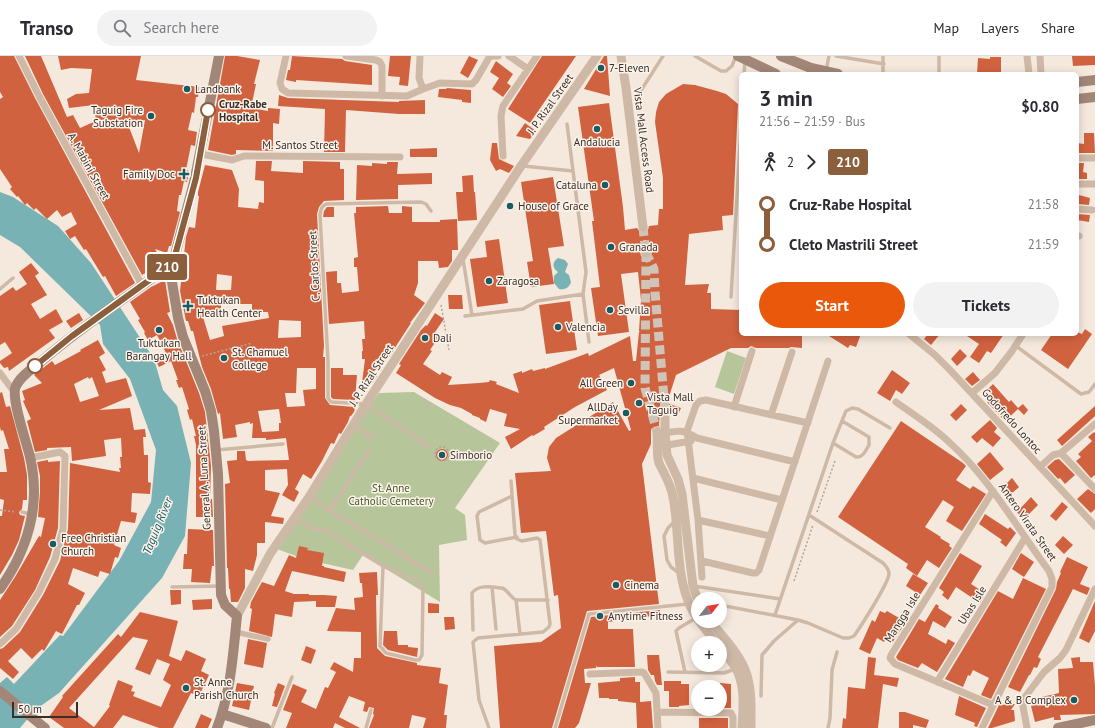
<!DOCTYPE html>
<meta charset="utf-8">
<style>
:root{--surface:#fff;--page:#f2f2f3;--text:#2b2b33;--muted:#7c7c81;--line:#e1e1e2;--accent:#ea580c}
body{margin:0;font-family:"PT Sans",sans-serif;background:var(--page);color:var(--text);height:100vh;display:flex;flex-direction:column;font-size:15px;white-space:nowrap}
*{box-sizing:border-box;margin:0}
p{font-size:13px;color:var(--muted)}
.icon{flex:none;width:22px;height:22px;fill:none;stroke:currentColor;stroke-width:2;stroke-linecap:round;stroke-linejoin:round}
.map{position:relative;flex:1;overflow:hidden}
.details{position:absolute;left:739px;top:16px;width:340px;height:264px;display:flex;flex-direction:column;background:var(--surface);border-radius:6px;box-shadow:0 2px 10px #0003}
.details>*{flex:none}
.badge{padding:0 8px;border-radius:3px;font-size:14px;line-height:26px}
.needle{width:26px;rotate:59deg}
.buttons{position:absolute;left:691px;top:536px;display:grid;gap:8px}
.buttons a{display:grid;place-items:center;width:36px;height:36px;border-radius:50%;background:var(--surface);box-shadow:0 2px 10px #0003;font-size:20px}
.scale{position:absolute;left:12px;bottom:10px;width:66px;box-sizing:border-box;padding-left:4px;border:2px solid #3a2e28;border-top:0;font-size:11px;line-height:14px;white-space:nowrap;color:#3a2e28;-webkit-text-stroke:3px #fbf3ea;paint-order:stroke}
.map>.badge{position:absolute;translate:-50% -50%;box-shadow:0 0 0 2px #fff}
.legs{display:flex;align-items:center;gap:6px;height:44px;padding:0 20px;font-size:13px}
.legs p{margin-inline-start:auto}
.overview{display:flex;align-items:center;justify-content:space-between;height:68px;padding:0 20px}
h1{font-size:22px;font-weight:600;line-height:30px}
.cta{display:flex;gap:8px;margin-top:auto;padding:8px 20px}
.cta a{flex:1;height:46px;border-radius:24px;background:var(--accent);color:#fff;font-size:16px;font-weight:600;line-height:46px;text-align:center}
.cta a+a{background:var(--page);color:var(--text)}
ul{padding:0 20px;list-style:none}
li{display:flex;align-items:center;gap:14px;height:40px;font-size:15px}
li i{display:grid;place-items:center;width:6px;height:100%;margin:0 5px;background:currentColor}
li i::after{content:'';width:10px;height:10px;margin:-5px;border:3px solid;border-radius:50%;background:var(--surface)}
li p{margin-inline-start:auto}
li:first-child i{background:linear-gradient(#0000 50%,currentColor 0)}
li:last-child i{background:linear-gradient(currentColor 50%,#0000 0)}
header{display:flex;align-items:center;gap:24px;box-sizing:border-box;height:56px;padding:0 20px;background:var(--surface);border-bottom:1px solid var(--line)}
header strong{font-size:19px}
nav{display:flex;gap:22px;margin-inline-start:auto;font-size:14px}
.search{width:280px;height:36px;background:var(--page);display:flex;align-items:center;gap:10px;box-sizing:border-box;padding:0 14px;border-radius:22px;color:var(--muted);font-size:15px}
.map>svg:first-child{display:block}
.green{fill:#b7c59b}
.water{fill:#79b2b5}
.building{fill:#d1623f;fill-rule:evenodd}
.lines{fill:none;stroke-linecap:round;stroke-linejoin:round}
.tertiary-tunnel{stroke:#d0c4b9;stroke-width:9;stroke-dasharray:9 4.5;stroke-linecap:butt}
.path{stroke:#baa391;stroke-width:1.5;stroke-dasharray:2 2;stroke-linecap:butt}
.service{stroke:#ceb9a7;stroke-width:3.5}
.pedestrian{stroke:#ceb9a7;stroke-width:5.5}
.minor{stroke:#ceb9a7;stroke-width:7}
.tertiary{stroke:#ceb9a7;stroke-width:9}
.secondary{stroke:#a28778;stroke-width:10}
.line-1-casing{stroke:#fff;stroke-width:9}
.line-1{stroke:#8b5e3c;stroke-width:6}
.poi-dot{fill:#195b60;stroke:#fbf3ea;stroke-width:1.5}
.stop-1-dot{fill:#fff;stroke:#8b5e3c;stroke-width:2}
.labels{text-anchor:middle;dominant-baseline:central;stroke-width:3;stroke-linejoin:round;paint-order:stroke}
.poi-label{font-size:11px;fill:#3a2e28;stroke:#fbf3ea;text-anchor:start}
.stop-label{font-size:11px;font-weight:bold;fill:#3a2e28;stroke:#fbf3ea;text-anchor:start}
.street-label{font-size:11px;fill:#3a2e28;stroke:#fbf3ea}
.park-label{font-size:11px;fill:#495b29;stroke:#fbf3ea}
.water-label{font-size:12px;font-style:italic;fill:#195b60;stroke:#fbf3ea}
</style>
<header>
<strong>Transo</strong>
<div class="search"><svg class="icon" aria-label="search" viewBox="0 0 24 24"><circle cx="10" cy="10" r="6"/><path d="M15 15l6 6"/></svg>Search here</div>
<nav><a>Map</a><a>Layers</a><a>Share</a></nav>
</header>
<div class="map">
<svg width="1095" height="672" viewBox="0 0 1095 672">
<rect width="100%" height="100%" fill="#f5e9dd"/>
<path class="green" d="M727,295l19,7 -12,36 -19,-7z
M414,336l86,51 -45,65 10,7 2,25 -28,5 1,57 -77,-47 -10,15 -49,-11 -27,-10 91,-141 11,-15z"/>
<path class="water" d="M0,136l13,5 45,29 33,37 63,96 9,31 14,16 14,57 -6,73 -23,42 -103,115 -24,17 -15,18h-20v-45l7,-6 7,7 46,-49 3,1 56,-75 32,-59 5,-52 -26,-71 -27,-35 -3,-19 -80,-78 -20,-12z
M558,202l7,2 3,4 -3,8 4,3 2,7c-2,6 -6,8 -12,7l-5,-6v-7l4,-4c-6,-4 -6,-10 0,-14z"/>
<path class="building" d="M0,0h14l21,42 100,185 -19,13 -11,-20 -2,1 -17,-28 -2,1 -9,-14 -5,3 -5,-8 12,-7 -6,-12 -9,5 -5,-7 -10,9 -11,-11 -2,2 -7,-7 -2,2 -7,-9 -1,1 -7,-8 2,-2 -12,-18v-70l3,-2 -3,-5z
M25,0h16l26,61 6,-2 7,13 16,-7 -2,-16 -25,3 -2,-9 9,-5 13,-1 3,-24 -21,-1 -10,2 -3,-14h83l-5,24 63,7 -1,10h-2l-2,16 -2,-1 -4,18 9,2 -2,14 -4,-1 -5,25 3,1 -2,11 -3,-1 -3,14h-2l-2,16 3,1 -9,34h-2l-2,7 -12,-4 8,14 -4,2 -17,10 -99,-181zM145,64l-6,33 -12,-31z
M225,0h12l23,4 -6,24h2l-5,24 17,3v-3l12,1 -1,15 -6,-1v28l-37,-1v4l-4,1 -24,-5z
M292,0l50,3 3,2 27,4v20l-76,-5v2l-10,-2 2,-10h2z
M390,0h21l-3,30 -9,-1 1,-8 -12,-1z
M469,0l9,4 -10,18 -8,-5z
M542,0h34l-46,67 -22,-14z
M604,0h3l3,40 -26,-7z
M1072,0h23v9l-22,1z
M990,1h11v15h-13v2h-11l1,-16 12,1z
M496,5l17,13 -6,9 4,3 -8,11 -11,-8 7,-11 -9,-6z
M683,28l12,1 22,6 9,3 12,10 -5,111 -11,1 1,14 -34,4 -4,51 24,-1 -2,9h4v16l30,1v24h61v14l-11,-1 -2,1h-33l-5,-2 -3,2h-17l-55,27 -9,28 14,5 -4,9 -6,-3 -1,-7 -2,-2 -3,-1 -5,3 -1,19 -5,1 -3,3v14l-9,20 17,140 -72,7 -35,117h-52l-6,-82 47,-4 20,-14 -3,-33 -4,1 -8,-65 -25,2 -6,-60 36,-2 -4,-13 2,-11 7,-9 57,-36 16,29 2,-1 -17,-62 -15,7 8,15 -32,17 -31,20 1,2 -12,7 -1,-1 -21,14 -6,-12 15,-8 -16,-3 3,-12 -17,-5 -4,13 -6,-3v-1l-8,-3v-1l-11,-6 -11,-3 -15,-7 -39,-25 5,-8 -2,-1 22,-34 5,-5 1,1 8,-13 9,6 -9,13 5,3 -10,15 2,1 -9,13 17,11 2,-3 10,5 -4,8 31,-2 10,-1 1,-2 7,2 -1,2 23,9 -6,-19 9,-3v2l10,-4 1,2 12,-3v1l43,-16 1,3 41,-20 3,25h3l3,-29 1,-1h-1l2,-31 -3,-28 -17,2 8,58 -31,4 -7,-48 9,-1 -8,-66h2l-16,-114 31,-4 14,104 2,23 12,-2 3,4 4,1 4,-3 1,-4 9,-1 1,-16h4v-31l-8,-56 1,-10 3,-10 7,-8zM645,184l5,3 2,9 -2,5 -4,2 -5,-3 -2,-9 2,-5z
M447,32l24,2v13l-9,-1v-2l-24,-3 1,-8h7z
M279,39l9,3 111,4v-1l26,-1v14h-26l-53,-4 -1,42h-21l1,-43 -47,-3z
M525,67l11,8 -6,8 -14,-3z
M1084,77h10l1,20h-18v-10l7,1z
M492,87h5l2,16 15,7 -5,7 -9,-4 -4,2 -6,-11z
M437,92v9h-27v-8z
M256,105h16l-1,10 32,2v-12l37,1v7h4v31l-20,1 -5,6 -2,7 7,132 -1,11h2v41l5,7 25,2v1l-1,4 -3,4h-1l-2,6 -7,12 -2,-1 -5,11 -3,-1 -9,18 -11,18 -8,-5 -8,15 4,3 -5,10 -12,-7 6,-10 -1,-16 -22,1v20l15,3 -9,23 13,2 -1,6 -18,-2v21h-8v12l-4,16 -8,-2v19l-7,14h-7l-1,-13h-1l-1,-21h-1l-2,-84 5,-1 -3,-22 10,-1v-9h8l1,9 2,1 41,-1 -3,-22 -20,2v-2h-14l1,-15 -3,1v-2l-15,3 2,12 -14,2 -3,-26 -2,1 -7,-25 -9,-22 -9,-36h-2l-3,-10h-2l-6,-30 6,-54 3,-10 6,1 4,-32h-1v-4l7,-27 27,5 7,19 -1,18 20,2 1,-7 5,1v-22l-9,-1zM217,218l15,2 -1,14h-15zM221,248h31v8h16l1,6 -47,8 2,10 -14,4 -7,-23 2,-1 -1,-3h17zM279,264l22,1v16l-23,1zM297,312h19v21l-13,1 2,16 -18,1 -2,-14h11zM279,353l2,14h-2v8l-17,1 -4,-21z
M387,106h11l-1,12 35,-1v11l-34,1v14l-42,1 1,-35 15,1v-3l15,1z
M1077,107h7l-1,9 4,1v6h-10z
M473,119l1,17h1l2,28 -19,1 -2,-29h7l-1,-16z
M553,121l11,69 -16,2 6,36 -23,3 -4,-25 6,-1 -12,-79z
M1079,139l11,3 -1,7 -11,-1z
M388,150l1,7h13v-7l10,1v15h28v-2l17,-1 1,31h-6v11l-4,6 -9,1 -1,-7h-20v22l-4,12 11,8 -15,20h1l-22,34 -18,17 6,2 -5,7 -7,-4 -3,4 3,-24h-3v-8h1l-1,-12h3l-1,-18 -35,3 -3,-52 11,-1v12h4l1,10 17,-2 -2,-24h-3v-9l4,-1 -4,-44h2v-6z
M327,151h7v10h-11l1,-6z
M1077,158l13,1 -1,7 -12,-2z
M499,183l9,64 -31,4 -7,-48 17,-2 -2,-16z
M31,207l8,10 -4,3 12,19 -16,9 9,15 16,-10 7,13 -14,8 6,8 -46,33 -1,-4 -4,1 -4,-5v-2l12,-8 -7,-11 -5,3v-49l13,-9 3,4 11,-7 -8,-12z
M165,224l5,32 -3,1 6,12 4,14 22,54 6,19 6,54 -1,33h2l1,18h-17v-72l-2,-9h2l-4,-17 -2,1 -3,-10 2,-1 -7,-22 -3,1 -3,-8h2l-7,-19 -12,6 -3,-6 11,-6 -10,-20 -9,5 -4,-7 1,-1 -7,-12 2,-1 -10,-17 21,-15z
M448,239h14l1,14h-14z
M570,245l7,49 -31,4 -7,-49z
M79,257l4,7 -12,8 -5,-7z
M1085,273l7,5 -24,35 -27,-19 11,-16h25v-2l5,2z
M826,278h35l-5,13 -6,-2 -2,3z
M928,278h12l-9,11 -7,-6z
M964,278h40l-13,19 -4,-2 -8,12 -9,-6 9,-13z
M98,284l7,13 -6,4 7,13 -4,2 4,11 20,-5 6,18 -33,14 31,-2 4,22 11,-1 1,8h-3l1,18h4v27l3,1 -1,11 -18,-1 -1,19 6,1 -2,10 -14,-2 -7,24 7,3 -3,10 -3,-1 -5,17 -10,-3 -2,6 -25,-9 -5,16 17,9 -6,12h-2l-15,29 -6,-3 -12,20 -2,-2 -10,10 -11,-11 -13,13 11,11 -6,7 -13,-11v-19l3,-1 17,-16 23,-37 17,-34 8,-32 2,-66 50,9 -1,-4h2l-1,-11h2l-1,-19 -17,2 2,16 -34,5 -1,-14 -24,1v2l-12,2 -8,-31 4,-2 -8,-18 2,-1 -3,-9 20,-8 -8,-8 18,-14 3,4 26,-14 -1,-1zM88,321l1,2 3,-2 7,19 -19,6 -6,-18z
M960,293l7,7 -10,10 -6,-7z
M331,312h12v7h14l-2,25 -22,-1 -2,-2z
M892,314l18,13 -8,11 -6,-4 -6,11 -13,-8z
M973,316l7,8 -8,6 -7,-7z
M993,328l16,18 2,-2 7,8 5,-4 5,6 -4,5 -6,-6 -13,12 -18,-19 6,-6 -6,-6z
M2,336l4,15 4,-1 14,52 3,17v25h-4l-1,9 -3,3 1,3 5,1 -6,24 -7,15 -12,20v-59h2l2,-16 -4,-1v-27h7l-3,-23h5l-6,-19 -2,1 -1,-4v-34z
M961,348l6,6 -11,11 -6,-6z
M1095,350v10l-33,30 -5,-6z
M990,364l7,8 -3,4 7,6 -8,9 -11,-9 -5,5 -6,-6z
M901,365l62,42 3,3 -10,14 14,9 3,-3 13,8 -24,37 -16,-10 8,-14 -11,-7 -18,27 16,10 -1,1 10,6 -1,2 3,2 -13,20 -12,-8 -10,16 -11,-8 2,-4 -70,-47z
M1094,376l1,1v42l-4,3 -15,-17 5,-4 -3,-3 14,-13 -4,-4z
M436 399a6 6 0 1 1 12 0a6 6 0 1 1-12 0Z
M990,396l14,17 -14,11 -13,-16z
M1059,403l16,16 -10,9 -5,-6 -2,1 -11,-12 8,-7z
M48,404v2l12,-1 -2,67 -8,29 -15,33 -23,36 -12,11v-37l15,-23 24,-41 2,1 4,-19 -7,-1 2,-25v-16l-3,-14z
M1012,422l7,9 -8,7 -7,-8z
M1088,433l7,5v15l-4,4 -14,-14z
M1031,441l7,8 -10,10 -2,-1 -5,3 -4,-5z
M1062,446l6,5 -12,14 -6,-5z
M985,458l23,15 2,-2 6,6 -10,14 -6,-5 2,-2 -23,-16z
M188,473l25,1 1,36h-2l-2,17 -19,-1 1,-13h-9l1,-15h3z
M1063,480l10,9 -9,9 -9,-9z
M299,490l9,2 -1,2 17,3 -2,13h2v1l22,5 -2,10 -52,-11 -7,20 9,3h15v1h15l13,1 -2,11h-19v-6l-22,1 -2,15 -17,-3 -3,23 -23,-6 3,-22 -2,-1 1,-6 11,-20 12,4 15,-31 7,3z
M960,497l22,13 -11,18 14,9 -5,10 -24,-16 -8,13 -6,-5 2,-3 -5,-4z
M1021,497l13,9 -10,15 -12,-8z
M1067,501l21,10 -8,17 10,4 -3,7 -14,-6 -35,68 3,2 -4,9 -3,-1 -4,8h-1l-9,17 -12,-5 48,-98 1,-7 4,-9 -1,-1z
M377,516l1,23h-2l1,53 8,8 32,7v2l24,3 -2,15 9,2 -4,30h3l-1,13h-23l3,-10 -14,-3 -3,13h-40l5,-13 -1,-1 1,-6 -5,-1 -2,5 -4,-1 2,-9 -16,-6 -10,21 21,11h-15l-10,-5 -2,5h-47l6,-15 -9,-3 10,-26 14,6 -6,12 15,7 9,-22 3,1 8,-16 -6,-3 4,-7 19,10 1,-14h7v-26l-34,-1 9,-23 19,2 -1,-12 9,-1 -1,-14h-2l-1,-10z
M913,518l15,9 -8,12 -14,-9z
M1023,522l23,11 -55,110 -10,-4 8,-17 -16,-8 -3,6 -2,-1 -5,12 -18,-8 53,-88 15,8z
M170,534h11v14l-10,1z
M212,543v10l-19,1 -1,-10z
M1095,545v30l-6,12 -10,-5z
M428,547l11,1v9h-11z
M936,548l3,2 -1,2 14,9 -7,11 -12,-7 -5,13 18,10 2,-5 7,4 -18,29 -15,-9 -4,5 -20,-8 -2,-3 23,-38 6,3z
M660,554v5l-52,7v7h25l2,38h-38v-2l-1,3 -12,1 1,14h6l-12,40 -4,5h-17l33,-111z
M880,555l5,2 2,-2 19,11 -14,21 -7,-3 -1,2 -7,-4 -7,16 -11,-5 13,-29 3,2z
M140,556l38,9 -9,35 12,5 5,-11 20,9 -5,12 8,4 -10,21 -8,-3 -18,35h-14l-36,-13 -10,13h-49l-15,-11 14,-20 -1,-1 56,-62 3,3zM133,581l15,3 -13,29 15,6 7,-16 13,5 -7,16 8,5 -10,22 -28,-11 2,-4 -4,-1 2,-5 -15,-6 -9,25 1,1 -16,21 -25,-19z
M444,561h10l1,12 -10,1z
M384,575h13l1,14h10v2l10,1 -1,9 -29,-7 -5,-5z
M248,583l19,4 -4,25 -19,-4z
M306,590l10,4 -5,14 -10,-4z
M647,599h12l3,30h-5l-2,-4 -1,-6h-3l-3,-5z
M868,601l8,1 -2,17 25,3 -2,9 -14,-3 -5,44h-36l1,-10 3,1 2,-32 17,2z
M1080,601v5h13l2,24v28l-35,1 1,5h-7v-3l-19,5 -4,-16 8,-3 -1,-1 -5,-3 26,-6 -1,-24 15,-1 -2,-10z
M635,621v5h5v20l11,-1 2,27h-16l-1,-25 -18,-2v-2h-9v-1h-10l-1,-15 22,-2v-3z
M664,625h17v3h8v21l-10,1v1h-10v-16h-5z
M237,627l17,3 -5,24 -17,-4z
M278,627l7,3 -8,21 -5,-1 3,-12 -1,-1z
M720,627l11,1v24h-11z
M959,640l27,12 -9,19 -3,-1 1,-3 -20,-8z
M1015,648l-4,6h3l1,11 -23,7h-4l11,-23z
M899,656h6l24,8 -3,8 -13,-3v3h-14z
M201,658l11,5 -4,9h-13z
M699,662h29v10h-29z"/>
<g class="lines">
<path class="tertiary-tunnel" d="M643,171l2,19
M646,197l-1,135 12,44
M646,197l8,16 1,23 10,118"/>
<path class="path" d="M441,249l8,45
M202,300l50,-13
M435 398a7 7 0 1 1 14 0a7 7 0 1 1-14 0Z
M0,454l16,2
M817,456l18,-51
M794,525l19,-56"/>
<path class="service" d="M695,0l26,15h5l6,-5 4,-10
M836,0l48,8
M826,15l3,-15
M744,18l1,-13
M883,18v-18
M939,18v-18
M640,36l23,-36
M567,68l19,148 -3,22 6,48
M523,110l50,5
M463,203l9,56
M0,233l13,-11
M731,241l10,-169
M465,260l58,-7 14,-8 46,-7
M1016,290l65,48 8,-2 6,-8
M354,370l18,11
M833,387l23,14c7,1 10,-7 13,-12v-8l-27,-16
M429,390l-63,-42 -35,-2 -3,-4v-37l-8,-146c1,-6 1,-8 6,-11l95,-2 5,2 5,7
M216,394l67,-6
M512,440l-33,16 -2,4 3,24 5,3 32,-6
M310,442l122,75
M330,454l39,-60
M22,456l8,2
M295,462l16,10 15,3 57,35 39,18 1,3 -1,68 -3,5h-4l-29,-7 -6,-7 3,-80
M674,466l-6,6 -4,8 3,24 4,7 8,6
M694,530l86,13
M172,531l48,-1
M492,531l4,42
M516,544l4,34
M720,549l78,15 10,3 35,15h6l5,-2c7,-10 34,-52 35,-62 0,-5 -3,-8 -6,-11l-74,-48
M775,559l58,-172 13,-32 6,-3 6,1 32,19
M473,574l-1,-37c6,-9 21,-6 30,-5 6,2 8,9 14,12h32
M668,616l56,1 11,-4
M685,616l-9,-41 3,-3 17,-10
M761,640l1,-41 12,-14 24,-21
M272,672l20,-51
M366,672l5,-18
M489,672l-10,-28 -6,-58 5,-4 65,-6 6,-5 1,-3 -10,-84 -3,-2 -15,3 -5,-2 -2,-4 -4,-54
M555,672l34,-114 99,-10
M828,672l2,-10 2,-48 5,-18"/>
<path class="pedestrian" d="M235,576l33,7"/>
<path class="minor" d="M19,0l20,40 103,189
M286,0l-6,27 2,6 6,4 119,3 16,-7 17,-6 32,1 4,-4 14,-24
M346,0l30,4 4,2 2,4v30
M420,0l-1,22 4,11
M492,0h6
M509,0l19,13
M1027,0l2,18
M1040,0l1,18
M201,98l31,6 12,-4 156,1
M503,100l-2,-40 2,-10 34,-50
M1077,102h18
M1077,128h18
M1077,153l15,1
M1077,180h2
M909,278l26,21 15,15 145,156
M0,317l15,20
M972,337l23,-20 17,-22 11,-17
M896,346c18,13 38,25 54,41 40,36 67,85 99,128l3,8v8l-70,141
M734,351l18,-56
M771,359l21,-63
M660,378c18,-3 21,-6 37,4l98,24
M662,390l29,-5
M1061,397l34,36
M1040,411l13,-12 8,-2 34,-29
M693,422l89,22
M993,435l-102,164 -1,3 5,6 98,41
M698,464l72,16
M702,505l51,12h3l3,-3 69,-209
M702,521l-4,-57 -11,-89 9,-26 4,-4 6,-1 102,23
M0,588l16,-15 23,-37 16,-33 8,-30 2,-73 -5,-4 -30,6
M590,618l52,-2 2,1 12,20 2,35
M937,626l88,-144
M657,656l74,1 2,4v11
M1027,672l-5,-27 22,-29 16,-14 6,-8 29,-61"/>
<path class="tertiary" d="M621,0l5,32 17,139
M645,190l1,7
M665,354v23l2,22 11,24 4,15 11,92 5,15
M657,376c1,10 -1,22 2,31 5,11 12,21 14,34 8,40 0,87 25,123
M237,560l33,-62 39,-57 57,-93 155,-238 76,-110
M699,565l17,22
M710,565c13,16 31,34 37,54 5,17 4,35 4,53
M720,591c5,7 11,13 15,20 11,18 8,41 7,61"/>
<path class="secondary" d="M738,0l38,18
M781,0l30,12 27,6
M1077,26l18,-2
M1077,43l18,-2
M0,533c28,-40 41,-85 30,-132 -3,-14 -20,-60 -14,-71 5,-11 19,-19 28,-27 41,-35 86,-64 129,-96
M0,635l45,37
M222,658l44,14
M217,672c14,-36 16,-74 20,-112l-12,-11 -4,-10 -3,-121 -4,-43 -3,-20 -6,-20 -22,-54 -5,-19 -6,-36 1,-19 22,-85 24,-122
M1058,672l37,-8"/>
</g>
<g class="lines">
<defs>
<path id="line-1" d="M35,310l37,-30 101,-73 23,-85 12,-68"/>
</defs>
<use href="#line-1" class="line-1-casing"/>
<use href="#line-1" class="line-1"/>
</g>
<g class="poi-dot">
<circle cx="601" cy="12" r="4"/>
<circle cx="187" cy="33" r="4"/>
<circle cx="151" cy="60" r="4"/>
<circle cx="597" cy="73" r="4"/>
<path d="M182 112h4v4h4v4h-4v4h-4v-4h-4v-4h4z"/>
<circle cx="605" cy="129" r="4"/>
<circle cx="510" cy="150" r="4"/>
<circle cx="611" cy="191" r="4"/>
<circle cx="489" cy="225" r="4"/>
<path d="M186 244h4v4h4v4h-4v4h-4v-4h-4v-4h4z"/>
<circle cx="610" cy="254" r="4"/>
<circle cx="558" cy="271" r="4"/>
<circle cx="159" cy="274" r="4"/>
<circle cx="425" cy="282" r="4"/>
<circle cx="224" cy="302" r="4"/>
<circle cx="631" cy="327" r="4"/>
<circle cx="639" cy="347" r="4"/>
<circle cx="626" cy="357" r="4"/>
<circle cx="442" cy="399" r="4"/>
<circle cx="53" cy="488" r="4"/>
<circle cx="616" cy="529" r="4"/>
<circle cx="600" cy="560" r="4"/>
<circle cx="186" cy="632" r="4"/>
<circle cx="1074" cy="644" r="4"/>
</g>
<g class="stop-1-dot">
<circle cx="208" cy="54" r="7"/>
<circle cx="35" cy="310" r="7"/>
</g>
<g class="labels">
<g class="poi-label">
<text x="609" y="12">7-Eleven</text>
<text x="195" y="33">Landbank</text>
<text x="143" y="54" text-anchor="end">Taguig Fire<tspan x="143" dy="13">Substation</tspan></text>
<text x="597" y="86" text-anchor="middle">Andalucia</text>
<text x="175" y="118" text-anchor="end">Family Doc</text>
<text x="597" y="129" text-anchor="end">Cataluna</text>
<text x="518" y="150">House of Grace</text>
<text x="619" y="191">Granada</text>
<text x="497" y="225">Zaragosa</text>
<text x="197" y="244">Tuktukan<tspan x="197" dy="13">Health Center</tspan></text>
<text x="618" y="254">Sevilla</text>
<text x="566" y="271">Valencia</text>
<text x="433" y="282">Dali</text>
<text x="159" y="287" text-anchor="middle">Tuktukan<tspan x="159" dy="13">Barangay Hall</tspan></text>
<text x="232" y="296">St. Chamuel<tspan x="232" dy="13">College</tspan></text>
<text x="623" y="327" text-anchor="end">All Green</text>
<text x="647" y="341">Vista Mall<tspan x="647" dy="13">Taguig</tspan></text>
<text x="618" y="351" text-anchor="end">AllDay<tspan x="618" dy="13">Supermarket</tspan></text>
<text x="450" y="399">Simborio</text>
<text x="61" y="482">Free Christian<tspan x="61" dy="13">Church</tspan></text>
<text x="624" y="529">Cinema</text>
<text x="608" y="560">Anytime Fitness</text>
<text x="194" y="626">St. Anne<tspan x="194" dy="13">Parish Church</tspan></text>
<text x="1066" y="644" text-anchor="end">A &amp; B Complex</text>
</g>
<g class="stop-label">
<text x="219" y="48">Cruz-Rabe<tspan x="219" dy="13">Hospital</tspan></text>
</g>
<g class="street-label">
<text transform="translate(550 48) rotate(-55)">J. P. Rizal Street</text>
<text transform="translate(644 84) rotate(83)">Vista Mall Access Road</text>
<text x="300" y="89">M. Santos Street</text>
<text transform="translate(89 110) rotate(61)">A. Mabini Street</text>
<text transform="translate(314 210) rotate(-93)">C. Carlos Street</text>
<text transform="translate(371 319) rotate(-57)">J. P. Rizal Street</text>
<text transform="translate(1012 365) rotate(48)">Godofredo Lontoc</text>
<text transform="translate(204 422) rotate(-93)">General A. Luna Street</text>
<text transform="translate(1028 466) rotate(55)">Antero Virata Street</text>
<text transform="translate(972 549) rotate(-58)">Ubas Isle</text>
<text transform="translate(902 561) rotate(-58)">Mangga Isle</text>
</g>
<g class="park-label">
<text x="391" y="432">St. Anne<tspan x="391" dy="13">Catholic Cemetery</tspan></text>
</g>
<g class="water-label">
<text transform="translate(157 470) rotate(-68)">Taguig River</text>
</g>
</g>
</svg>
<div class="buttons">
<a><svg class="needle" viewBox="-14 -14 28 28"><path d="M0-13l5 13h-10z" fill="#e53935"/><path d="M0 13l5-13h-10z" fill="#7c7c81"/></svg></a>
<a>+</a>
<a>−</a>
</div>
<div class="scale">50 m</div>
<b class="badge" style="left:167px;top:211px;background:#8b5e3c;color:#fff">210</b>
<section class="details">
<div class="overview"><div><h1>3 min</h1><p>21:56 – 21:59 · Bus</p></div><b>$0.80</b></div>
<div class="legs"><svg class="icon" aria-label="walk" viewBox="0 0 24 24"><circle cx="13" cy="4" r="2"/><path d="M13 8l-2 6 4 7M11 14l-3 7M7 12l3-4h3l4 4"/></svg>2<svg class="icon" aria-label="forward" viewBox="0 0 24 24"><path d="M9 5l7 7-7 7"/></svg><b class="badge" style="background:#8b5e3c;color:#fff">210</b></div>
<ul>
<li><i style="color:#8b5e3c"></i><b>Cruz-Rabe Hospital</b><p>21:58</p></li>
<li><i style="color:#8b5e3c"></i><b>Cleto Mastrili Street</b><p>21:59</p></li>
</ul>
<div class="cta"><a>Start</a><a>Tickets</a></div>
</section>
</div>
